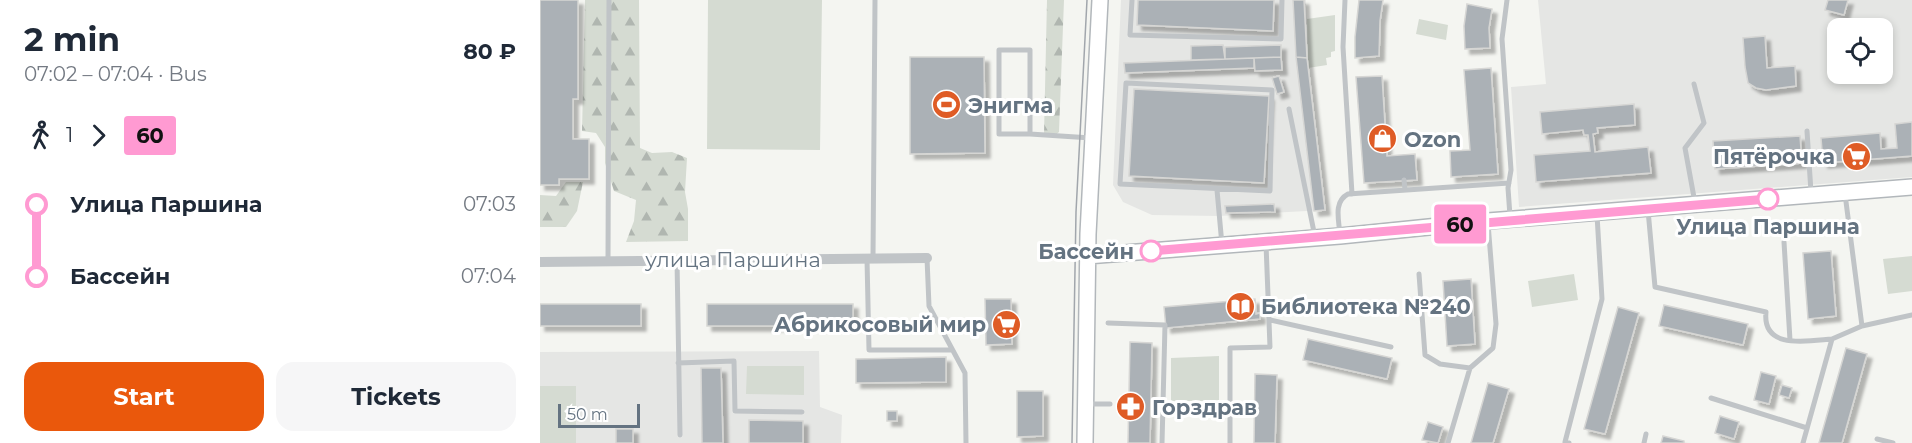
<!DOCTYPE html>
<meta charset="utf-8">
<style>
:root{--surface:#fff;--page:#f6f6f7;--text:#1f2937;--muted:#747a83;--accent:#ea580c}
body{margin:0;font-family:Montserrat,sans-serif;background:var(--page);color:var(--text);height:100vh;display:flex;flex-direction:column;font-size:22px;white-space:nowrap}
*{box-sizing:border-box;margin:0}
p{font-size:20px;color:var(--muted)}
.icon{flex:none;width:33px;height:33px;fill:none;stroke:currentColor;stroke-width:2;stroke-linecap:round;stroke-linejoin:round}
.map{position:relative;flex:1;overflow:hidden}
.side{display:flex;flex-direction:column;background:var(--surface);width:540px}
.side>*{flex:none}
.badge{padding:0 12px;border-radius:4px;font-size:21px;line-height:39px}
.buttons{position:absolute;left:1287px;top:18px;display:grid;gap:12px}
.buttons a{display:grid;place-items:center;width:66px;height:66px;border-radius:12px;background:var(--surface);box-shadow:0 3px 9px #0003;font-size:30px}
.scale{position:absolute;left:18px;bottom:15px;width:82px;box-sizing:border-box;padding-left:6px;border:3px solid #647381;border-top:0;font-size:16px;line-height:21px;white-space:nowrap;color:#647381;-webkit-text-stroke:4px #fff;paint-order:stroke}
.map>.badge{position:absolute;translate:-50% -50%;box-shadow:0 0 0 3px #fff}
.legs{display:flex;align-items:center;gap:9px;height:66px;padding:0 24px;font-size:20px}
.legs p{margin-inline-start:auto}
.head{display:flex;align-items:center;justify-content:space-between;height:102px;padding:0 24px}
h1{font-size:33px;font-weight:700;line-height:45px}
.button{display:flex;gap:12px;margin-top:auto;padding:12px 24px}
.button a{flex:1;height:69px;border-radius:18px;background:var(--accent);color:#fff;font-size:24px;font-weight:700;line-height:69px;text-align:center}
.button a+a{background:var(--page);color:var(--text)}
ul{padding:0 24px;list-style:none}
li{display:flex;align-items:center;gap:21px;height:72px;font-size:22px}
li i{display:grid;place-items:center;width:9px;height:100%;margin:0 8px;background:currentColor}
li i::after{content:'';width:15px;height:15px;margin:-8px;border:4px solid;border-radius:50%;background:var(--surface)}
li p{margin-inline-start:auto}
li:first-child i{background:linear-gradient(#0000 50%,currentColor 0)}
li:last-child i{background:linear-gradient(currentColor 50%,#0000 0)}
main{display:flex;flex:1;min-height:0}
.map>svg:first-child{display:block}
.built{fill:#e5e6e4;fill-rule:evenodd}
.forest{fill:url(#forest-firs)}
.park{fill:#d5dbd2}
.building{fill:#abb1b6;stroke:#d6d6d4;stroke-width:1.5;filter:url(#shadow)}
.lines{fill:none;stroke-linecap:round;stroke-linejoin:round}
.secondary-casing{stroke:#b2b7bb;stroke-width:18}
.lane{stroke:#c0c4c7;stroke-width:5}
.street{stroke:#c0c4c7;stroke-width:10}
.secondary{stroke:#fff;stroke-width:15}
.tram{stroke:#a1a6ac;stroke-width:1.5}
.line-1-casing{stroke:#fff;stroke-width:14}
.line-1{stroke:#ff9ad2;stroke-width:9}
.stop-1-dot{fill:#fff;stroke:#ff9ad2;stroke-width:3}
.labels{text-anchor:middle;dominant-baseline:central;stroke-width:6;stroke-linejoin:round;paint-order:stroke}
.poi-label{font-size:21px;font-weight:bold;fill:#647381;stroke:#fff;text-anchor:start}
.stop-label{font-size:21px;font-weight:bold;fill:#647381;stroke:#fff}
.street-label{font-size:21px;fill:#647381;stroke:#fff}
</style>
<main>
<section class="side">
<div class="head"><div><h1>2 min</h1><p>07:02 – 07:04 · Bus</p></div><b>80 ₽</b></div>
<div class="legs"><svg class="icon" aria-label="walk" viewBox="0 0 24 24"><circle cx="13" cy="4" r="2"/><path d="M13 8l-2 6 4 7M11 14l-3 7M7 12l3-4h3l4 4"/></svg>1<svg class="icon" aria-label="forward" viewBox="0 0 24 24"><path d="M9 5l7 7-7 7"/></svg><b class="badge" style="background:#ff9ad2;color:#111">60</b></div>
<ul>
<li><i style="color:#ff9ad2"></i><b>Улица Паршина</b><p>07:03</p></li>
<li><i style="color:#ff9ad2"></i><b>Бассейн</b><p>07:04</p></li>
</ul>
<div class="button"><a>Start</a><a>Tickets</a></div>
</section>
<div class="map">
<svg width="1372" height="443" viewBox="0 0 1372 443">
<defs>
<pattern id="forest-firs" width="22" height="20" patternUnits="userSpaceOnUse" patternTransform="scale(1.5)"><rect width="22" height="20" fill="#d5dbd2"/><path d="M5 1l3.5 6h-7zM16 11l3.5 6h-7z" fill="#b0b6b0"/></pattern>
<filter id="shadow"><feDropShadow dx="5" dy="5" stdDeviation="1.5" flood-color="#0004"/></filter>
</defs>
<rect width="100%" height="100%" fill="#f4f5f1"/>
<path class="built" d="M581,0h185l1,58 18,152 -106,6 -67,-1 -29,-13 -10,-17z
M998,0h374v177l-393,30 -8,-120 35,-3zM1298,28h44v46h-44z
M279,351l1,56 22,8 -1,28h-301v-91z"/>
<path class="forest" d="M45,0h54l1,148 12,5 20,-1 15,6 -2,34 3,17v32l-62,1 8,-21 2,-21 -22,-9 -9,-28v-16l-9,-14 -14,-2z
M507,0h17l-5,132 -6,5 -9,-3z
M26,182h17l-6,29 -11,16h-26v-32l16,1z"/>
<path class="park" d="M168,0h114l-2,150 -113,-1z
M795,15v36l-4,1v5l-5,1 1,7 -19,3 -1,-49z
M879,19l29,6 -2,15 -30,-6z
M1372,256v35l-24,3 -5,-35z
M1034,274l4,26 -46,7 -4,-26z
M679,356v45h-48v-43z
M207,366h57v29l-58,-1z
M0,386h36v57h-36z"/>
<path class="building" d="M0,0h38v99h-5v40h16v40h-30v6h-19z
M598,0h136l-1,31 -136,-6z
M753,0h11l3,58 -11,-1z
M819,0h24l-3,21 -1,35 -24,2v-21z
M1288,0h20l-4,15 -19,-5z
M927,4l25,5 -3,19 1,20 -25,1 -1,-23z
M1225,36l2,32 28,-2 1,20 -30,4 -10,-2 -8,-5 -3,-16 -2,-29z
M683,45l2,14 -34,1v-14z
M741,45v12l-56,2v-12z
M370,57h74l1,96 -75,1z
M741,57l1,13 -27,1 -1,-13z
M756,57l11,1 18,152 -11,1z
M714,58v10l-129,5 -1,-10z
M951,68l7,106 -47,3 -1,-26 20,-1 -6,-80z
M739,76l5,16 -7,2 -5,-16z
M842,76l5,80 28,-2 2,26 -53,3 -8,-106z
M594,89l135,7 -5,87 -135,-7z
M1094,104l1,21 -38,3 1,5 -5,1 2,18 53,-5 3,26 -115,9 -2,-27 56,-4 -2,-16h-4l-1,-5 -41,4 -2,-22z
M1372,122v34l-89,7 -2,-25 59,-5 1,16 16,-1 -2,-24z
M1260,136l2,27 -87,6 -2,-28z
M734,204l1,8 -49,1 -1,-7z
M1291,251l5,65 -28,3 -5,-66z
M931,279l4,65 -28,2 -4,-65z
M445,299h26l1,45 -26,1z
M715,299l1,15 4,-1v6l-94,9 -2,-21z
M0,304h101v22h-101z
M167,304h146v22h-146z
M1124,305l84,19 -5,21 -84,-19z
M1078,307l21,6 -34,121 -21,-5z
M768,339l84,19 -5,21 -84,-19z
M590,342l22,1 -2,100h-22z
M1306,348l21,6 -25,89h-23z
M406,357v25l-90,1v-24z
M161,368h20l2,75h-21z
M1221,372l15,4 -7,28 -15,-4z
M715,374l22,1 -2,68h-21z
M948,383l21,6 -16,54h-22z
M1242,385l10,3 -3,10 -10,-3z
M477,391h26v45l-26,1z
M347,411h10v10h-10z
M1180,416l19,6 -5,17 -19,-6z
M209,420l54,1v22h-54z
M888,422l15,5 -5,16 -16,-3z
M76,429h17v14h-17z
M1123,436l21,5v2h-23z"/>
<g class="lines">
<defs>
<path id="secondary" d="M547,256l253,-20 148,-15 424,-34
M545,443l3,-209 12,-234"/>
</defs>
<use href="#secondary" class="secondary-casing"/>
<path class="lane" d="M592,0l-2,35 151,4 1,-39
M805,0l-2,47 9,147
M967,0l-5,39 9,131 -3,18 2,28
M459,50h31v84h-31z
M586,83l146,7 -2,101 -150,-7z
M1154,84l10,39 -19,25 10,55
M749,109l26,128
M1267,131l4,61
M490,134l61,4
M864,180l1,10
M677,190l5,55
M1108,210l7,77 111,25c-4,38 41,29 66,27
M800,235c-1,-15 -7,-33 8,-41l161,-11
M1244,242l6,98
M387,258l2,48 36,67 1,70
M327,259l2,91h83
M333,259l2,-259
M68,260l1,-260
M137,260l3,175
M879,274l6,81 15,9 30,4
M730,320l121,27
M568,323l57,2 -3,118
M1322,326l50,-11
M138,363l56,-2 1,50 67,1
M1171,398l96,30
M548,404h22
M1337,439l16,4
M690,443v-95l40,-1 -4,-103
M908,443l22,-75 23,-20 3,-24 -8,-101
M1029,443l-4,-1 37,-143 -5,-84
M1104,443l2,-9
M1263,443l29,-104 30,-13 -17,-132"/>
<path class="street" d="M0,262l387,-4"/>
<use href="#secondary" class="secondary"/>
<path class="tram" d="M532,443l4,-231 11,-212"/>
</g>
<g class="lines">
<defs>
<path id="line-1" d="M611,251l617,-52"/>
</defs>
<use href="#line-1" class="line-1-casing"/>
<use href="#line-1" class="line-1"/>
</g>
<defs>
<symbol id="stadium-disc" viewBox="-11 -11 22 22"><circle r="9.5" fill="#df5c26" stroke="#fff"/><path d="M0-5a6.5 5 0 1 0 0 10a6.5 5 0 1 0 0-10ZM-3.5-1.8h7v3.6h-7Z" fill="#fff"/></symbol>
<symbol id="shop-disc" viewBox="-11 -11 22 22"><circle r="9.5" fill="#df5c26" stroke="#fff"/><path d="M-5-2.5h2.3a2.7 3.5 0 0 1 5.4 0H5L5.5 6h-11ZM-1.5-2.5h3a1.5 2.3 0 0 0-3 0Z" fill="#fff"/></symbol>
<symbol id="supermarket-disc" viewBox="-11 -11 22 22"><circle r="9.5" fill="#df5c26" stroke="#fff"/><path d="M-6-5.5h2.5l.6 2H6L4.5 2H-2.5L-4.4-4H-6ZM-1.5 3.2a1.3 1.3 0 1 0 .1 0ZM3 3.2a1.3 1.3 0 1 0 .1 0Z" fill="#fff"/></symbol>
<symbol id="library-disc" viewBox="-11 -11 22 22"><circle r="9.5" fill="#df5c26" stroke="#fff"/><path d="M-6-4Q-3-5.5-.7-3.5V5Q-3 3-6 4ZM6-4Q3-5.5 .7-3.5V5Q3 3 6 4Z" fill="#fff"/></symbol>
<symbol id="pharmacy-disc" viewBox="-11 -11 22 22"><circle r="9.5" fill="#df5c26" stroke="#fff"/><path d="M-2-6h4v4h4v4h-4v4h-4v-4h-4v-4h4Z" fill="#fff"/></symbol>
</defs>
<g fill-rule="evenodd">
<use href="#stadium-disc" x="390" y="88" width="33" height="33"/>
<use href="#shop-disc" x="826" y="122" width="33" height="33"/>
<use href="#supermarket-disc" x="1300" y="140" width="33" height="33"/>
<use href="#library-disc" x="684" y="290" width="33" height="33"/>
<use href="#supermarket-disc" x="450" y="308" width="33" height="33"/>
<use href="#pharmacy-disc" x="574" y="390" width="33" height="33"/>
</g>
<g class="stop-1-dot">
<circle cx="1228" cy="199" r="10"/>
<circle cx="611" cy="251" r="10"/>
</g>
<g class="labels">
<g class="poi-label">
<text x="428" y="105">Энигма</text>
<text x="864" y="139">Ozon</text>
<text x="1295" y="156" text-anchor="end">Пятёрочка</text>
<text x="721" y="306">Библиотека №240</text>
<text x="446" y="324" text-anchor="end">Абрикосовый мир</text>
<text x="612" y="407">Горздрав</text>
</g>
<g class="stop-label">
<text x="1228" y="226">Улица Паршина</text>
<text x="594" y="251" text-anchor="end">Бассейн</text>
</g>
<g class="street-label">
<text x="193" y="259">улица Паршина</text>
</g>
</g>
</svg>
<div class="buttons">
<a><svg class="icon" aria-label="locate" viewBox="0 0 24 24"><circle cx="12" cy="12" r="6"/><path d="M12 2v4M12 18v4M2 12h4M18 12h4"/></svg></a>
</div>
<div class="scale">50 m</div>
<b class="badge" style="left:920px;top:224px;background:#ff9ad2;color:#111">60</b>
</div>
</main>
